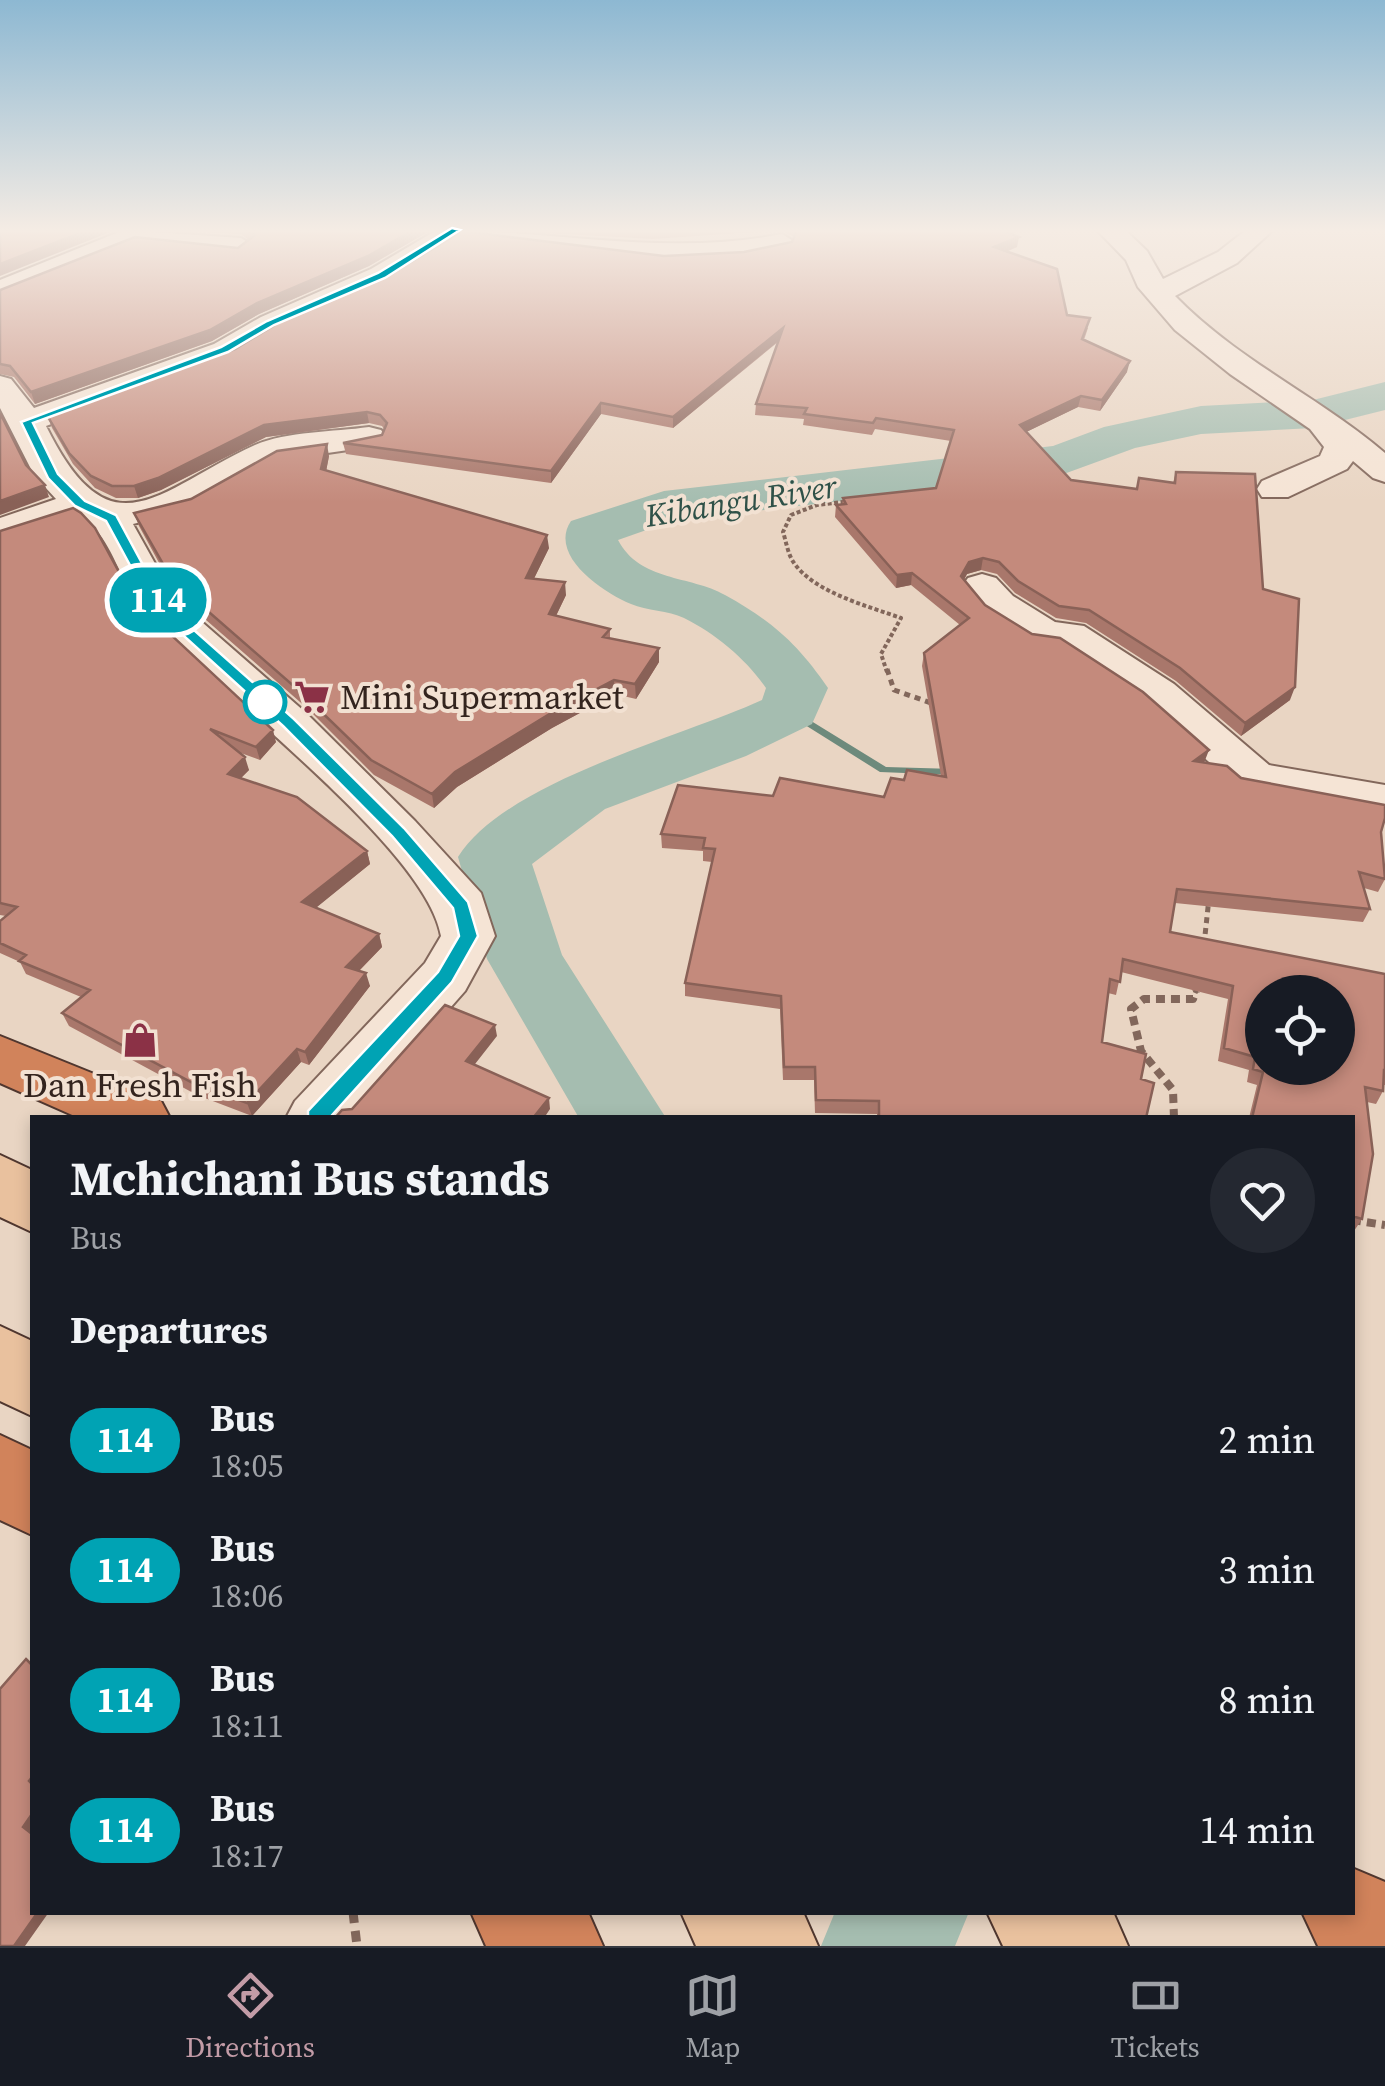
<!DOCTYPE html>
<style>
:root{--surface:#171b24;--page:#242831;--text:#f1f3f6;--muted:#9ea1a6;--line:#363941;--accent:#c39ca7}
body{margin:0;font-family:"Source Serif 4",serif;background:var(--page);color:var(--text);height:100vh;display:flex;flex-direction:column;font-size:38px;white-space:nowrap}
*{box-sizing:border-box;margin:0}
p{font-size:32px;color:var(--muted)}
.icon{flex:none;width:55px;height:55px;fill:none;stroke:currentColor;stroke-width:2;stroke-linecap:round;stroke-linejoin:round}
.map{position:relative;flex:1;overflow:hidden}
.side{position:absolute;left:30px;top:1115px;width:1325px;height:800px;display:flex;flex-direction:column;background:var(--surface);border-radius:0px;box-shadow:0 5px 15px #0003}
.side>*{flex:none}
.badge{padding:0 20px;border-radius:32px;font-size:35px;line-height:65px}
.buttons{position:absolute;left:1245px;top:975px;display:grid;gap:20px}
.buttons a{display:grid;place-items:center;width:110px;height:110px;border-radius:50%;background:var(--surface);box-shadow:0 5px 15px #0003;font-size:50px}
.map>.badge{position:absolute;translate:-50% -50%;box-shadow:0 0 0 5px #fff}
h2{padding:0 40px;font-size:38px;line-height:90px}
.round{display:grid;place-items:center;flex:none;width:105px;height:105px;border-radius:52px;background:var(--page)}
.overview{display:flex;align-items:center;justify-content:space-between;height:170px;padding:0 40px}
h1{font-size:48px;font-weight:700;line-height:75px}
ul{padding:0;list-style:none}
li{display:flex;align-items:center;gap:30px;height:130px;padding:0 40px}
li div{flex:1}
li b{display:block;font-size:38px}
li em{font-style:normal}
li .badge{min-width:110px;font-weight:700;text-align:center}
.dock{display:flex;justify-content:space-around;align-items:center;height:140px;border-top:2px solid var(--line);background:var(--surface);font-size:28px;color:var(--muted)}
.dock a{display:grid;justify-items:center;gap:5px}
.dock .current{color:var(--accent)}
.map>svg:first-child{display:block}
.lines{fill:none;stroke-linecap:round;stroke-linejoin:round}
.stream{fill:#6d8a7c;fill-rule:evenodd}
.river{fill:#a5bdb0;fill-rule:evenodd}
.minor-casing{stroke:#82675b;stroke-width:4}
.major-casing{stroke:#50372f;stroke-width:4}
.highway-casing{stroke:#50372f;stroke-width:4}
.path-far3{stroke:#82675b;stroke-width:4;stroke-dasharray:4 2.5;stroke-linecap:butt}
.path-far2{stroke:#82675b;stroke-width:5;stroke-dasharray:6 5;stroke-linecap:butt}
.path-far1{stroke:#82675b;stroke-width:8;stroke-dasharray:9 6;stroke-linecap:butt}
.path{stroke:#82675b;stroke-width:9;stroke-dasharray:11 8;stroke-linecap:butt}
.minor{fill:#f5e4d5;fill-rule:evenodd}
.major{fill:#e9c19e;fill-rule:evenodd}
.highway{fill:#d1835b;fill-rule:evenodd}
.wall{fill:#a9776b}
.shaded-wall{fill:#896157}
.building{fill:#c48a7c;stroke:#896157;stroke-width:2.5;fill-rule:evenodd}
.line{fill:#00a3b4;stroke:#fff;stroke-width:2.5}
.stop-dot{fill:#fff;stroke:#00a3b4;stroke-width:5}
.labels{text-anchor:middle;dominant-baseline:central;stroke-width:8;stroke-linejoin:round;paint-order:stroke}
.far-water-label{font-size:32px;font-style:italic;fill:#2f5148;stroke:#f2e1d2}
.poi-label{font-size:35px;fill:#33241e;stroke:#f2e1d2;text-anchor:start}
</style>
<div class="map">
<svg width="1385" height="1946" viewBox="0 0 1385 1946">
<rect width="100%" height="100%" fill="#e9d5c3"/>
<g class="lines">
<path class="stream" d="M790,708l96,59 69,2 5,3 -5,3 -75,-3 -94,-59 -1,-2z"/>
<path class="river" d="M1385,382v28l-72,18 -112,6 -66,14 -74,27 -389,46 -54,19c22,42 72,35 107,55 47,26 73,49 103,93l-16,36 -66,32 -141,53 -73,55 30,91 104,163h-87l-92,-159 -29,-102c48,-76 221,-119 304,-157l4,-12c-20,-29 -50,-54 -82,-70 -16,-8 -37,-7 -53,-14 -29,-12 -83,-49 -60,-83l93,-30 389,-45 51,-19 97,-21 112,-6z
M835,1912h134l-14,34h-134z"/>
<defs>
<path id="minor" d="M124,230l117,8 13,8 -13,8 -104,-11 -137,55v-18z
M437,230c117,0 229,27 345,4l13,8 -4,6 -48,10 -79,4 -202,-25 -71,44 -110,48 -45,27 -190,70c65,132 111,64 209,19 32,-14 79,-13 114,-18l12,3 5,7 -5,7 -12,3 -90,13 -86,49 -60,15 34,61 28,31 110,96 110,109 66,72 14,43 -30,55 -112,127h-67l9,-17 130,-138 16,-27c-15,-87 -216,-235 -279,-306 -11,-13 -24,-27 -33,-42 -16,-27 -23,-58 -51,-72l-78,26v-24l56,-19 -22,-24 -34,-67v-32l11,3 23,29 180,-64 47,-27 110,-48z
M1097,230h28l22,21 16,28 55,-27 28,-22h27l-36,33 -62,33c62,64 143,100 210,157v29l-12,-4 -20,-17 -6,8 -59,28h-26l-5,-8 5,-8 58,-25 4,-9 -14,-18 -80,-55 -55,-44 -37,-43 -12,-27z
M982,574l14,4 17,18 42,26 29,4 90,58 95,81 116,20v30l-148,-28 -95,-85 -83,-55 -28,-4 -46,-29 -23,-28 6,-8z"/>
<path id="major" d="M0,1155l32,15v62l-32,-15z
M0,1326l32,15v75l-32,-15z
M681,1912h122l15,34h-122z
M987,1912h126l15,34h-125z"/>
<path id="highway" d="M0,1036l161,65 9,17h-91l-79,-35z
M0,1435l32,15v85l-32,-15z
M1352,1868l33,14v64h-67l-16,-34h50z
M471,1912h117l15,34h-117z"/>
</defs>
<use href="#minor" class="minor-casing"/>
<use href="#major" class="major-casing"/>
<use href="#highway" class="highway-casing"/>
<path class="path-far3" d="M851,501l-34,4 -26,10 -8,17c3,9 5,23 11,31 21,30 74,43 107,55l-20,36 6,18"/>
<path class="path-far2" d="M887,669l7,21 40,14
M1204,945l5,-47
M1195,993l3,-6"/>
<path class="path-far1" d="M1174,1118l-1,-28 -32,-39 -10,-42 13,-10h49l3,-8
M1352,1220l33,5"/>
<path class="path" d="M353,1912l4,34"/>
<use href="#minor" class="minor"/>
<use href="#major" class="major"/>
<use href="#highway" class="highway"/>
</g>
<path class="wall" d="M170,230h261l-62,36 -110,48 -47,27 -177,63 -21,-27 -14,-3v-84l238,-42 11,-8 -8,-6z
M494,230h522l-5,4 6,13 -11,5 61,63 21,13 -4,12 43,32 -27,39 -22,-4 -52,25 45,48 65,9 37,-6 3,-11 87,117 27,111 -49,36 -65,-55 -90,-58 -30,-5 -41,-25 -18,-19 -16,-4 -14,4 -3,6 21,25 219,157 177,70 4,47 -7,13 -14,-4 6,21 -7,13 -188,-19 -5,29 215,42v111h-1l-1,6 -7,13 -9,-2 -5,117 -8,12 -2,-113h-103l8,-33 -10,-3 2,-12 -31,-9 10,-62 -107,-27 -5,23 -8,-2 -6,49 39,37 5,39h-269v-4l-62,-1 -1,-33h-31l-3,-71 -95,-13v-13l27,-121 -9,-1v-10l-41,-3 -1,-14 112,-38 111,1 20,-17 37,-4 -19,-110 2,-13 36,-28 -49,-40 -15,3 -61,-71 1,-12h6l1,-7 93,-10 15,-47 -76,-12 -3,6 -69,-10 1,-6 -49,-4 1,-11 22,-62 -105,86 -72,-14 -50,69 -205,-29 -3,-11 39,-8 2,-6 -2,-3 -13,-3 -103,14 -105,53 -23,8h-22l-21,-10 -22,-24 -21,-36 -4,-11 616,-161 80,-4 48,-10 2,-5 -13,-7 -128,9z
M329,456l-3,15 223,77 -15,30 32,17 -10,21 54,13v9l49,10v14l-23,37 -21,-5 -63,34 -95,59 -23,21 -60,-33 -66,-66 -110,-96 -28,-30 -31,-57 -5,-13 57,-14z
M0,531l125,52 30,37 121,122 -16,18 -22,-8 11,18 -8,8 126,73 3,13 -55,44 64,26 3,13 -23,24 11,15 -61,79 -8,-3 -49,54 -55,-21 -128,-69 -7,-13 19,-16 -55,-23 -6,-12 -20,-9v-32l6,-5 -6,-1z"/>
<path class="shaded-wall" d="M88,230h27l-115,46v-12z
M413,230h18l-62,36 -110,48 -47,27 -177,63 -4,-12 226,-89z
M1019,237l-2,10 -25,10 2,-10z
M783,328l-1,10 -109,90v-11z
M1130,361l-3,11 -27,39 2,-11z
M1081,396l-3,11 -60,29 2,-11z
M601,403v11l-50,69v-12z
M367,412l2,11 -103,14 -105,53 -23,8 -4,-12 130,-61z
M327,444l2,12 -5,26 -3,-13z
M45,485l4,12 -49,18v-14z
M547,535l2,13 -21,43 -2,-13z
M983,558l-2,12 -14,4 -8,14 2,-12 8,-14z
M912,573l-1,12 -15,3 1,-13z
M565,582l1,13 -16,33 -1,-14z
M659,648v14l-23,37 -1,-15z
M614,680l1,14 -63,34 -95,59 -23,21 -2,-14 23,-22 96,-59z
M1295,687l-5,13 -49,36 4,-13z
M273,730l3,12 -16,18 -4,-13z
M1209,750l-5,13 -10,-2z
M245,757l4,13 -17,17 -4,-13z
M367,851l3,13 -64,52 -4,-14z
M379,934l3,13 -32,33 -4,-13z
M366,973l4,13 -61,79 -4,-13z
M495,1025l2,11 -29,37 -2,-12z
M297,1049l4,13 -49,54 -5,-13z
M549,1098l1,11 -6,9h-11z
M32,1814v17l-1,1 -8,-5z
M38,1912h11l-24,34h-11z"/>
<path class="building" d="M0,230h88l-88,34z
M247,230h166l-45,26 -111,47 -47,27 -179,62 -21,-26 -10,-2v-74l135,-53 103,11 17,-13z
M797,230h205l17,7 -25,10 63,22 10,46 23,3 -8,21 48,22 -28,39 -21,-4 -61,29 51,55 66,9 2,-11 36,5 1,-11 79,2 8,115 36,10 -4,88 -50,36 -65,-55 -91,-58 -30,-4 -41,-25 -19,-19 -16,-4 -14,4 -8,14 24,29 47,29 28,4 83,54 66,58 -15,11 33,5 14,12 144,27v13l-4,14 4,47 -26,-7 11,37 -193,-20 -7,43 215,42v96h-1l-1,21 -18,-4 8,67 -11,65 -10,-3v-98h-100l11,-46 -10,-3 2,-12 -31,-9 9,-62 -110,-27 -3,23 -10,-3 -8,63 44,12 -5,25 13,4 -8,35h-267v-17l-63,-1 -1,-33h-31l-3,-71 -96,-13 30,-134 -12,-1 2,-10 -44,-4 17,-49 95,11 7,-18 104,19 7,-19 13,2 3,-10 39,7 -22,-124 45,-35 -57,-45 -15,2 -61,-70 10,-1 -3,-6 93,-10 18,-58 -78,-12 -3,5 -69,-9 3,-6 -51,-4 27,-76 -110,89 -72,-14 -50,68 -208,-28 39,-8 5,-12 -7,-8 -13,-3 -103,13 -106,53 -24,8h-22l-21,-10 -22,-23 -21,-36 187,-68 45,-27 111,-48 71,-43 202,25 80,-4 48,-10zM1262,992h76v76h-76z
M0,413l26,52 19,20 -45,16z
M327,444l-6,25 226,66 -21,43 39,4 -16,32 61,15 -7,8 56,11 -24,36 -21,-4 -63,33 -96,59 -23,22 -61,-34 -67,-65 -110,-96 -28,-30 -32,-56 57,-14 86,-48z
M73,508l8,5 14,15 30,55 30,37 118,110 -17,17 -46,-18 35,28 -17,17 69,23 70,54 -65,51 77,32 -33,33 20,6 -61,79 -8,-3 -50,54 -56,-21 -129,-69 28,-23 -71,-29 7,-6 -26,-12v-22l17,-14 -17,-4v-372z
M445,1005l50,20 -29,36 83,37 -16,20h-198l7,-8 10,-1z
M26,1659l6,6v112l-3,4 3,3v30l-9,13 9,7v78h6l-24,34h-14v-257z"/>
<linearGradient id="sky" x2="0" y2="1"><stop stop-color="#8db8d2"/><stop offset="0.46" stop-color="#f5ece4"/><stop offset="1" stop-color="#f5ece4" stop-opacity="0"/></linearGradient>
<rect width="1385" height="502" fill="url(#sky)"/>
<path class="line" d="M452,228l8,2 -75,48 -111,47 -46,27 -195,71 25,51 27,27 31,14 40,74 29,33 109,97 110,109 64,74 10,34 -26,46 -128,142h-16v-13l130,-139 21,-36 -6,-28 -61,-72 -109,-110 -108,-98 -30,-35 -39,-72 -31,-15 -27,-28 -27,-56 200,-75 46,-26 111,-48z"/>
<defs>
<symbol id="supermarket-bare" viewBox="-9 -9 18 18"><path d="M-6-5.5h2.5l.6 2H6L4.5 2H-2.5L-4.4-4H-6ZM-1.5 3.2a1.3 1.3 0 1 0 .1 0ZM3 3.2a1.3 1.3 0 1 0 .1 0Z" fill="#8b3146" stroke="#f2e1d2" stroke-width="2.5" paint-order="stroke"/></symbol>
<symbol id="shop-bare" viewBox="-9 -9 18 18"><path d="M-5-2.5h2.3a2.7 3.5 0 0 1 5.4 0H5L5.5 6h-11ZM-1.5-2.5h3a1.5 2.3 0 0 0-3 0Z" fill="#8b3146" stroke="#f2e1d2" stroke-width="2.5" paint-order="stroke"/></symbol>
</defs>
<g fill-rule="evenodd">
<use href="#supermarket-bare" x="287" y="672" width="50" height="50"/>
<use href="#shop-bare" x="115" y="1015" width="50" height="50"/>
</g>
<circle class="stop-dot" cx="265" cy="702" r="20"/>
<g class="labels">
<g class="far-water-label">
<text transform="translate(741 501) rotate(-9)">Kibangu River</text>
</g>
<g class="poi-label">
<text x="340" y="697">Mini Supermarket</text>
<text x="140" y="1085" text-anchor="middle">Dan Fresh Fish</text>
</g>
</g>
</svg>
<div class="buttons">
<a><svg class="icon" aria-label="locate" viewBox="0 0 24 24"><circle cx="12" cy="12" r="6"/><path d="M12 2v4M12 18v4M2 12h4M18 12h4"/></svg></a>
</div>
<b class="badge" style="left:158px;top:600px;background:#00a3b4;color:#fff">114</b>
<section class="side">
<div class="overview"><div><h1>Mchichani Bus stands</h1><p>Bus</p></div><a class="round"><svg class="icon" aria-label="heart" viewBox="0 0 24 24"><path d="M12 20l-8-8c-3-5 5-10 8-4 3-6 11-1 8 4z"/></svg></a></div>
<h2>Departures</h2>
<ul>
<li><span class="badge" style="background:#00a3b4;color:#fff">114</span><div><b>Bus</b><p>18:05</p></div><em>2 min</em></li>
<li><span class="badge" style="background:#00a3b4;color:#fff">114</span><div><b>Bus</b><p>18:06</p></div><em>3 min</em></li>
<li><span class="badge" style="background:#00a3b4;color:#fff">114</span><div><b>Bus</b><p>18:11</p></div><em>8 min</em></li>
<li><span class="badge" style="background:#00a3b4;color:#fff">114</span><div><b>Bus</b><p>18:17</p></div><em>14 min</em></li>
</ul>
</section>
</div>
<nav class="dock">
<a class="current"><svg class="icon" aria-label="directions" viewBox="0 0 24 24"><path d="M12 3l9 9-9 9-9-9zM9 14v-3h6M13 9l2 2-2 2"/></svg>Directions</a>
<a><svg class="icon" aria-label="map" viewBox="0 0 24 24"><path d="M3 6l6-2 6 2 6-2v14l-6 2-6-2-6 2zM9 4v14M15 6v14"/></svg>Map</a>
<a><svg class="icon" aria-label="tickets" viewBox="0 0 24 24"><path d="M3 7h18v10H3zM15 7v10"/></svg>Tickets</a>
</nav>
